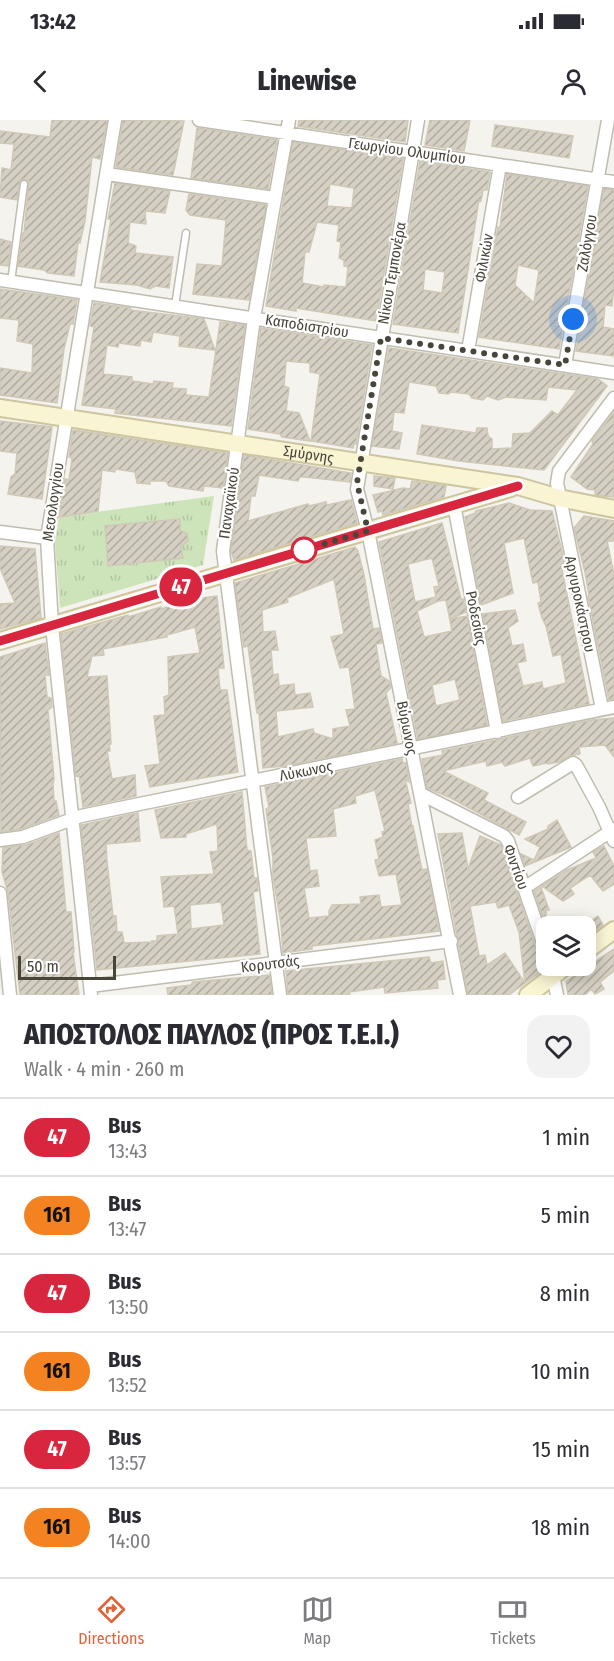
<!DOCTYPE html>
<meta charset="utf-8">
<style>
:root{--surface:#fff;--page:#f2f2f3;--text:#2b2b33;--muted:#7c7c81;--line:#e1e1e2;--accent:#e26336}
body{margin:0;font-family:"Fira Sans Condensed",sans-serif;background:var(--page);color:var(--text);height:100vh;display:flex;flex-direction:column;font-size:22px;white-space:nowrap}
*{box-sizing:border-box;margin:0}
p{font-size:20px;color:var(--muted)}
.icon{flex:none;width:33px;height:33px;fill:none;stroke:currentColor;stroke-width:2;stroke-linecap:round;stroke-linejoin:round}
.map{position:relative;height:875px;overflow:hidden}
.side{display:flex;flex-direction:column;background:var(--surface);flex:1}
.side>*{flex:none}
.badge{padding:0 12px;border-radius:20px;font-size:21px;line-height:39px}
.buttons{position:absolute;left:536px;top:796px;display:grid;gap:12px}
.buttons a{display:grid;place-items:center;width:60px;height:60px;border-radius:12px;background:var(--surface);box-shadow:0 3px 15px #0003;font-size:30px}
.scale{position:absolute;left:18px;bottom:15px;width:98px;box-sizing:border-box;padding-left:6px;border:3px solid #48453b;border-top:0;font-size:16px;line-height:21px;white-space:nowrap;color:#48453b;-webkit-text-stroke:4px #fff;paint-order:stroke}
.you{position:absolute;width:30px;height:30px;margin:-15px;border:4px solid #fff;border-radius:50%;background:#1a73e8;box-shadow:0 0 0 9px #1a73e833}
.map>.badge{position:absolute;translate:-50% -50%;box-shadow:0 0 0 3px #fff}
.round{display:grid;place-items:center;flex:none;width:63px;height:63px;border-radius:18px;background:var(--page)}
.headline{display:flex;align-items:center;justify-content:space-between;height:102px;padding:0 24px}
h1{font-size:28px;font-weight:800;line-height:45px}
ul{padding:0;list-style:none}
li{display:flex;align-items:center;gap:18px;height:78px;padding:0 24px;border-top:2px solid var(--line)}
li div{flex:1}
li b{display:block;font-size:22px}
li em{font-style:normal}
li .badge{min-width:66px;font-weight:700;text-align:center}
.status{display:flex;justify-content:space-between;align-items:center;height:42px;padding:0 30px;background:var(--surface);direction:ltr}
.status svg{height:16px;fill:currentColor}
header{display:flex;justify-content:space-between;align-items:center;height:78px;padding:0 24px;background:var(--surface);font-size:27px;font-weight:800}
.menu{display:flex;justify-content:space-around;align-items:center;height:84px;border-top:2px solid var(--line);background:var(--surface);font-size:16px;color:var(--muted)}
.menu a{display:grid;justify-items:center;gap:3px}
.menu .current{color:var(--accent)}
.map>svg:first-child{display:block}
.park{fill:url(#park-tufts)}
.building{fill:url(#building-hatch);stroke:#cfc8b7;stroke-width:1.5;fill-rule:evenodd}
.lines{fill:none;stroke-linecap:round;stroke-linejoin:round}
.lane-casing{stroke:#bfbcb0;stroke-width:9}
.street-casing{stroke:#bfbcb0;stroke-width:15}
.secondary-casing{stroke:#ccc5a0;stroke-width:20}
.lane{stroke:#fff;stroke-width:6}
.street{stroke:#fff;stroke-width:12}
.secondary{stroke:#f9f4d2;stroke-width:16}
.line-casing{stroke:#fff;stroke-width:14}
.line{stroke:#d7263d;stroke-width:9}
.walk{stroke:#48453b;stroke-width:6;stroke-dasharray:0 10.8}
.stop-dot{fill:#fff;stroke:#d7263d;stroke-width:3}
.labels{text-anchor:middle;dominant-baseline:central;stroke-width:4.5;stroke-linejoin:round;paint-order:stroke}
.street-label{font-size:15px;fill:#48453b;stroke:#fff}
</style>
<div class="status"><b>13:42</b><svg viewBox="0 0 49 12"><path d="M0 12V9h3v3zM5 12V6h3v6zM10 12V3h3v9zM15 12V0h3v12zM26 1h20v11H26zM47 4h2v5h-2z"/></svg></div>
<header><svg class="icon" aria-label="back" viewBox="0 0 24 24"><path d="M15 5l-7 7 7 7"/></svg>Linewise<svg class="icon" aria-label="person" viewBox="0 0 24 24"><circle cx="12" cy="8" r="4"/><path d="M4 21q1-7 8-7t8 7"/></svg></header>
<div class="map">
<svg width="614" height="875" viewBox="0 0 614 875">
<defs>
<pattern id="park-tufts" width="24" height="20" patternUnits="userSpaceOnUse" patternTransform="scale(1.5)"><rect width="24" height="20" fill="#cde4bb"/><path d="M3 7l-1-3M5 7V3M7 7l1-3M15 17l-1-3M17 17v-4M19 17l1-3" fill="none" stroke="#b2c5a2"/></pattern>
<pattern id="building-hatch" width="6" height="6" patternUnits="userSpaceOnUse" patternTransform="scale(1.5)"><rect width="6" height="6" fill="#d5d0c3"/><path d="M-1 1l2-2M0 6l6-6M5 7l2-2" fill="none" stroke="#afaba0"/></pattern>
</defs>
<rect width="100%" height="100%" fill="#f5f3ed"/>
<path class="park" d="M214,376l-11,69 -143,43 -5,-66 4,-25z"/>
<path class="building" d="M52,0h55l-7,39 -8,-2 -7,64 -5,22h-2l-4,33 -26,-3 -4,-3 -26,-4 5,-33h1l5,-52 -5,-2 -4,2 -3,19 -17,-3 2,-29 9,2 3,-26 -14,-1v-12l50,6z
M123,0l61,1 -11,54 -57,-8z
M299,0h109l-3,22 -107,-16z
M430,0h40l-6,31 -39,-6z
M495,5l78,11 -4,22 -77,-12z
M197,8l80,12 -9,49 -77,-11z
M293,22l110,17 -27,162 -80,-13v3l-30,-5zM330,64l24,4 -2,20 -25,-2zM317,102l22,3 -2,16 4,1 -2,16 5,2v6l4,1 -2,20 -22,-2v2l-22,-4 3,-31h4z
M420,41l70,11 -3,18h-4l-2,11 -2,-1 -21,133 -65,-9zM425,149l20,3 -3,21 -19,-3z
M507,54l81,12 -29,163 -80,-12 19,-110h2zM518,145l21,5 -5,33 -19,-18z
M115,63l55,8 -5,22 -20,-2 1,13 -16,-2 -2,21 8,3 -1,7 38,4 -4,31 -14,-2 -5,3 -13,-4 -37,-3 11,-63h-3z
M604,69l10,1v98l-2,18 -7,-1 -2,22 11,2v27l-38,-5z
M189,74l77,11 -17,95 -56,-6 4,-30 25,2 4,-46 -36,-5 -4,-5z
M0,119l11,3 -3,24 -8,-1z
M0,169l77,11 -4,24h-3l-6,25 -7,54 -57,-8v-27l32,5 1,-29 -16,-3 2,-21 -19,-2z
M94,183l37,5 -1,2 74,9 11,31 -36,-4 1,-10 -27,-4 -2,10 -10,-2 -1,6 -21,-3 -1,4 -11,-2 -4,29 29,3v4l21,3 1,-3 19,2 -1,5 14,1v6l23,2 11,-75 25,3 -14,101 -116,-13 1,-4 -34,-4 12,-78 -4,-1z
M261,208l111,17 -16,99h-2l-1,4 -42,-7 9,-67 -10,-2v-9l-24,-2 -2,25 5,2 -3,23 13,2 11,28 -28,-4 -2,-3 -32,-5z
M389,228l209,31 9,7 -63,84 -85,-9 -42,-7 5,-29 54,8 1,-5h10l1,8 4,3v10l20,-1 1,-14 17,-1 22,-22 6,4 19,-25 -29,-3 -2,13 -40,-3 -8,3 -11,-4 -4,4 -11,-2 -3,-4 -18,-2 -3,2 -9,-1 -3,-7 -27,-4 -5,31 -10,-1 -2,19 10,2 -3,16 -27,-3z
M614,292v85l-12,-1 -7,-1v-5l-8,-1 -16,-12 22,-33 -1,-3z
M0,301l52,6 -10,72 -34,-5 3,-17 4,-3 2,-21 -17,-2z
M73,310l155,23 -5,35 -19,-2 -1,5 -34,-5 -3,-5h-16v3l-13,-1 -2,-11 -20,-3v3l-13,-2 -4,41 -39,6 6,-38 4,1 3,-22 -3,-1z
M244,335l107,18 -1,9 -45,-5h-5l-2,4 -39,-6 -4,21h-4l-3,25 60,-17 1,2 17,-4 1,3 24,-5 6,23 -123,37 -3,-9z
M374,356l21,2 -2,11 -19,-3z
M412,361l34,5 -2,11 -61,18 -1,-4 -4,1 -5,-17 30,-7 7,1z
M509,383l21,7 22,1 13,53 -4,1 28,139 -86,17 -20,-107 32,-4 3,11 -10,7 4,18 11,-2 3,17 -9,2 6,23 19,-4 1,7 23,-6 -5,-29 -8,2 -7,-30 -4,-8 -4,-15 3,-1 -3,-20 -5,1 -9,-45 -20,5 9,50 -32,12 -16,-88 10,-4 1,-2z
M584,396l30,5v20h-7l7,34v124l-5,1 -21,-104 1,-1 -4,-23 -11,-44z
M180,399v11l7,4 1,7 -7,6 2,11 -75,8 -3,-40z
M442,403l19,76h2l3,13 -16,7 17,-3 20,109 -69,14 -39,-197zM432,438l7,28 -5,1 2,10 -21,5 -7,-38zM446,480l6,31 -28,6 -7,-26 21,-10zM455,559l5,21 -24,6 -4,-21z
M0,426l35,3 6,69 -41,11v-25l15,-1 -15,-35z
M355,427l3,4 6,24 9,54 6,-1 3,15 -6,1 5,32 8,5 2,6 -5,6 11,50 -112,23 -22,2 -4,-55h-2l-9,-67 -4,1 -9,-64zM334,459l10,55 -13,3 9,31 9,-1 6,42 -9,1 4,16 -17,3v10l-19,-6 -1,-4 -35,8 -2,-26 37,-4 -3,-14 -15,2 -1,-11 -15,2 -1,-12 -5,1 -2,-25h7l-3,-19 -12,1 -1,-22 26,-8 -1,-4z
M217,476l7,72h-6l2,22h7l11,82 -88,15 -5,-21 15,-2 -6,-48 11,-1 -1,-18 5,-2 -1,-38 32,-4 -5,-26 -28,8v2l-64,12 1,6 -12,1 -5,21 20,-1 4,68h-2l1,7h-3l5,28 23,-4 1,21 -53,11 -4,-32 -3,1 -15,-142 67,-19v2l33,-10v2l24,-7 -1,-2z
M45,523l4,32h-4l2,22 4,1 1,9 -4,3 6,69 -1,4 1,18h2l3,14 -38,14 -20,3 -1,-175z
M614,598v39l-9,-12 -26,2 1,7 -11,2 -10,6 -11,2 -1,-1 -14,3 -3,-8 -25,8 -3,-4 -15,4 -1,-5 -43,10 45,22 -4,7 42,22 -7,13 -68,-37 -24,-10 -5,-29 21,-4 -1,-4 150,-31z
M402,639l1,4h3l3,19 -4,-3 6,24 -3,1 4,23 1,-1 9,44 5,-1 12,62 -127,15v3l-29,4 -2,-29 -8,-48v-18l-7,-49 3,-2 -4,-20zM375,670l10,41 -3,1 1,5 -8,3 4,19 -4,1 4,16 17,-2 6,31 -21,2 -2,-12 -19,2 1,7 -29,1 -3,6v5l-20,2 -5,-30 15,-2 -2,-16 -7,1 -4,-33 30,-2 -3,-27 23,-6 -1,-7z
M242,672l5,58 4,1 3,27h3l1,13 -5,1 7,62 -163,16 -16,-145 57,-12 2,28 -34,3 1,17 6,55h3l1,16h5l2,11 29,-1 -1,-1h5v-5l21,-2 -4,-28 -10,1 -3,-30 53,-3 -4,-22 8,-1 -1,-27 -31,10v3l-25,1 -6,-28zM221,782l3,23 -33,4 -1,-24z
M557,700l14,27 -46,19 -4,-12 13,6 6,-13 -15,-8 23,-10v-3z
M59,713l7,79h5l3,40h-1l6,43h-59l-12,-103 -6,-20 1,-24 23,-3z
M462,713l6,36 12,-33 21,9 37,109 3,4 5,1 -3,5v6l-18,13 -6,-51 -10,-27 -11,3 -2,-6 -26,4 9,50 6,-1 2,10 18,-12 20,30 -16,12h-41l-30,-161z
M604,726l10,20v18l-11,7 -13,-16 -20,13 4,6 -11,7 -21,-15 25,-16 29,-12 -3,-6z
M541,767l8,23h-3v16l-12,-35z
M598,796l5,9 -18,13v-13z
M614,829v22l-14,11 4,7 -9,5 -4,-5 -6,6h-17l-2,-14z
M429,837l2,6 12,-2 2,18 -8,1 1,8 -53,5 -1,-6 -35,5 1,3h-62l-2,-24z
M269,855l3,20h-104l-1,-7 24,-3 2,-3z"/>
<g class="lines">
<defs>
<path id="lane" d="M11,162l13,-98
M175,186l11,-73"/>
<path id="street" d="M199,0l415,62
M418,0l-61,369 11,42 92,464
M107,54l168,24
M0,160l614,93
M468,231l32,-186
M565,245l43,-245
M454,385l43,227
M0,412l47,6
M602,589l-45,-226 2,-12 55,-73
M421,674l83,42 4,5 38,110
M518,677l55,-34 3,2 23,42 15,34
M0,720l23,-3 58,-21 533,-109
M524,768l90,-59
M0,773l10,102
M551,846l6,29
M90,866l361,-45
M91,875l-39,-369 -5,-88 68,-418
M280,875l-57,-444 31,-233 35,-198"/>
<g id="secondary">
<path id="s1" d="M0,288l518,78 41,12 55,11"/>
<path d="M0,521l511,-153"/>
<path d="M585,832l29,-22"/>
<path d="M528,875l38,-29"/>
</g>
</defs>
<use href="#lane" class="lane-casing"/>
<use href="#street" class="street-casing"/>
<use href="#secondary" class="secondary-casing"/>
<use href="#lane" class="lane"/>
<use href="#street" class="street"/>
<use href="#secondary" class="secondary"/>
</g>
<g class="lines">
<defs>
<path id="line" d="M0,521l518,-155"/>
</defs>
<use href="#line" class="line-casing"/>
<use href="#line" class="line"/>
<path class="walk" d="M304,430l64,-19 -11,-48 24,-145 184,27 8,-46"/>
</g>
<circle class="stop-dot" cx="304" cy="430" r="12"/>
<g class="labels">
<g class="street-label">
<text transform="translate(407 31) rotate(8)">Γεωργίου Ολυμπίου</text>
<text transform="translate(587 123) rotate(-80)">Ζαλόγγου</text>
<text transform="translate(484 138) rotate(-80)">Φιλικών</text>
<text transform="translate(392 153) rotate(-80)">Νίκου Τεμπονέρα</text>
<text transform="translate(307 206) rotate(9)">Καποδιστρίου</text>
<text stroke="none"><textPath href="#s1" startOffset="312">Σμύρνης</textPath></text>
<text transform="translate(53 382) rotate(-82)">Μεσολογγίου</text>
<text transform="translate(229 383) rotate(-82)">Παναχαϊκού</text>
<text transform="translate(580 484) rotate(78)">Αργυροκάστρου</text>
<text transform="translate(476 498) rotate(79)">Ροδεσίας</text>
<text transform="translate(407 608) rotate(79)">Βύρωνος</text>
<text transform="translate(306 651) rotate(-11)">Λύκωνος</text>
<text transform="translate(516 747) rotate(70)">Φιντίου</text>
<text transform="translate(270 844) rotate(-7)">Κορυτσάς</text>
</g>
</g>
</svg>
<div class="buttons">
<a><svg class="icon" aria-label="layers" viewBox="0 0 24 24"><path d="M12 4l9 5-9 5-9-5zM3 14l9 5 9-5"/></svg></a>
</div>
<div class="scale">50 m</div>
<div class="you" style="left:573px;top:199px"></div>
<b class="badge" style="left:181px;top:467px;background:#d7263d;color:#fff">47</b>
</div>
<section class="side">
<div class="headline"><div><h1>ΑΠΟΣΤΟΛΟΣ ΠΑΥΛΟΣ (ΠΡΟΣ Τ.Ε.Ι.)</h1><p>Walk · 4 min · 260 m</p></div><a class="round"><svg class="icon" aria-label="heart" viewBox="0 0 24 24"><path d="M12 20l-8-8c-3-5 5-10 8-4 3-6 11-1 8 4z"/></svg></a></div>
<ul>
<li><span class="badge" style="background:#d7263d;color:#fff">47</span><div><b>Bus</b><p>13:43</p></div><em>1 min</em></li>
<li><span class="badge" style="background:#f58220;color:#111">161</span><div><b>Bus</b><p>13:47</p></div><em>5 min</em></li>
<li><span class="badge" style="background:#d7263d;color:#fff">47</span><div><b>Bus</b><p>13:50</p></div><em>8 min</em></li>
<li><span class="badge" style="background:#f58220;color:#111">161</span><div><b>Bus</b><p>13:52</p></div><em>10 min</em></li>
<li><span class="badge" style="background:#d7263d;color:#fff">47</span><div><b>Bus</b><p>13:57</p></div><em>15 min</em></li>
<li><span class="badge" style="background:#f58220;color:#111">161</span><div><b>Bus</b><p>14:00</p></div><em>18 min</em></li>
</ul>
</section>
<nav class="menu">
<a class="current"><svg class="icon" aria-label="directions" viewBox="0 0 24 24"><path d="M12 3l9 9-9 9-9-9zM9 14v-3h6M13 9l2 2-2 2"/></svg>Directions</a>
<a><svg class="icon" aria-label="map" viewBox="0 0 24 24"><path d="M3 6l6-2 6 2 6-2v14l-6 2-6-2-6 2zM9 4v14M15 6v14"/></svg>Map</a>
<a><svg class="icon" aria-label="tickets" viewBox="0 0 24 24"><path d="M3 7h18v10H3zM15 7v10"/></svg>Tickets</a>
</nav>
